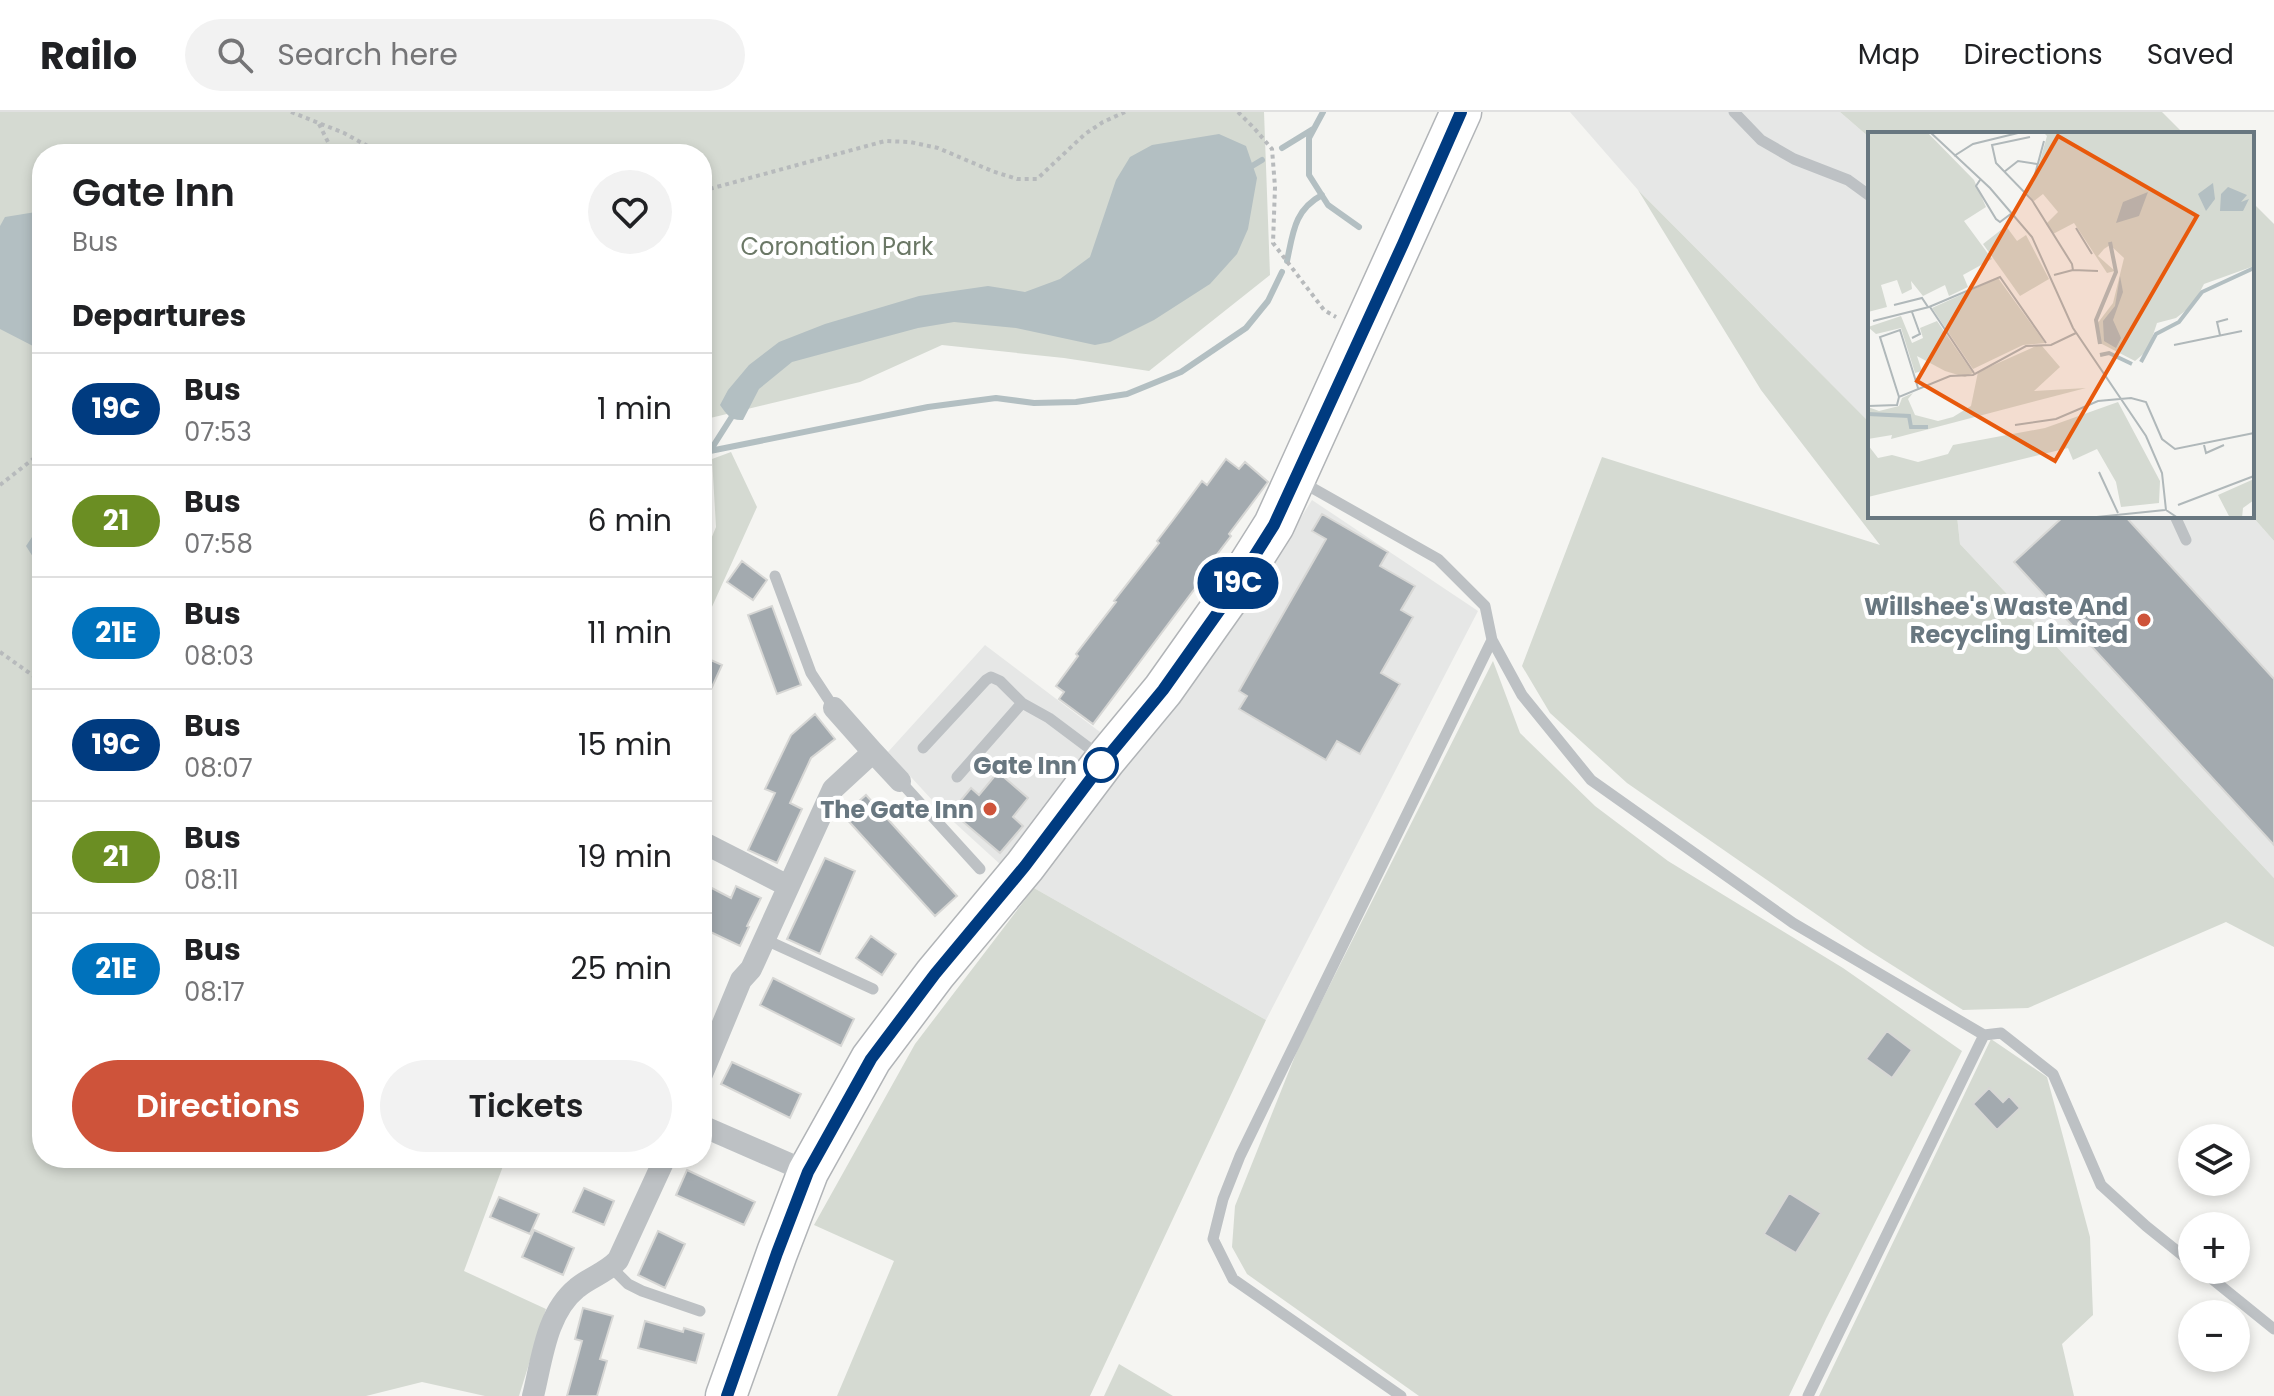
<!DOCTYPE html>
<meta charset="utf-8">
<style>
:root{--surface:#fff;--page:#f2f2f2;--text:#202124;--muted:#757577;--line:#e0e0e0;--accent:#ce533a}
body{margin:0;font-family:Poppins,sans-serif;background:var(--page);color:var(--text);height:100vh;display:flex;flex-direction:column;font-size:30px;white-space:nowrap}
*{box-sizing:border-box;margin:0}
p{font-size:26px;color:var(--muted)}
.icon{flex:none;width:44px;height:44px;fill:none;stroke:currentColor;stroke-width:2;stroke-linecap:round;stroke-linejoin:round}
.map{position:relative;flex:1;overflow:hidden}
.panel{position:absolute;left:32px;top:32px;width:680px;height:1024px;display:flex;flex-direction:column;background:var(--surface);border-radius:32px;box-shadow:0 4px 12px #0003}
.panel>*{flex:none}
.badge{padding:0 16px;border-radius:26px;font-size:28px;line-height:52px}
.controls{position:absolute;left:2178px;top:1012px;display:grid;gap:16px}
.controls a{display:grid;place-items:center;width:72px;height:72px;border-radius:50%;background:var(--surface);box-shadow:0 4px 12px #0003;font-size:40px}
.map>.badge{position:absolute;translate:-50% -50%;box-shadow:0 0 0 4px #fff}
h2{padding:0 40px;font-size:30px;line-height:72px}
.round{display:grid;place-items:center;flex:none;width:84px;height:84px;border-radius:42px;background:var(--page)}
.summary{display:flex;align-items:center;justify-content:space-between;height:136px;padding:0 40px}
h1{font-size:38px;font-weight:600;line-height:60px}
.button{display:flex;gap:16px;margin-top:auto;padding:16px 40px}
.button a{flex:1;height:92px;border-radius:48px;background:var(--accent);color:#fff;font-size:32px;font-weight:600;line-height:92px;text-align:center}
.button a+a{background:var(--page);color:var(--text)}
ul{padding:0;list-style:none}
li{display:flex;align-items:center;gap:24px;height:112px;padding:0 40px;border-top:2px solid var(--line)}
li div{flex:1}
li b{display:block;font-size:30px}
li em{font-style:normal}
li .badge{min-width:88px;font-weight:700;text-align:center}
header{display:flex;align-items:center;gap:48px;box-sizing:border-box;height:112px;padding:0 40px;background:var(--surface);border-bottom:2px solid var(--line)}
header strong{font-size:38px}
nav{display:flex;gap:44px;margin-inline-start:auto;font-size:28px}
.search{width:560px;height:72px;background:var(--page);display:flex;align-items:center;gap:20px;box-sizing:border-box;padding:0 28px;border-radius:44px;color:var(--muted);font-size:30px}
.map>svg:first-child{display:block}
.built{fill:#e6e7e6}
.green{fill:#d5dad2}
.water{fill:#b3bfc2}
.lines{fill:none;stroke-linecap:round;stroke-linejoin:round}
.stream{stroke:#b3bfc2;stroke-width:6}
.building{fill:#a3aaaf;stroke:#d7d7d5;stroke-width:2}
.highway-casing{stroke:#b1b4b7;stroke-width:43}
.path{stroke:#b7babc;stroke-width:4;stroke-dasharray:4 4;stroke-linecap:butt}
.lane{stroke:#bdc1c4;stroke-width:11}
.street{stroke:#bdc1c4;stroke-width:22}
.highway{stroke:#fff;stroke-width:40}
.line-casing{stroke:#fff;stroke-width:18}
.line{stroke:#003b80;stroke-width:12}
.poi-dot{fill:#ce533a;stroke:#fff;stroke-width:3}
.stop-dot{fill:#fff;stroke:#003b80;stroke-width:4}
.labels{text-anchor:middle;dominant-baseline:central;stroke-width:8;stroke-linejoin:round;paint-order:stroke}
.park-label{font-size:24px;fill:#6b7866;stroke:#fff}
.poi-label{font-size:24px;font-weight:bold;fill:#687780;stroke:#fff;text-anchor:end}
.stop-label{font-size:24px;font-weight:bold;fill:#687780;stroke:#fff;text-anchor:end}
.inset-river{fill:none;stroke:#b3bfc2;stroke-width:4}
.inset-road{fill:none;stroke:#b0b8ba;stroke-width:2}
.view{fill:#e8590c;fill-opacity:0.15;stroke:#e8590c;stroke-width:4}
.inset-edge{fill:none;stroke:#687780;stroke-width:4}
</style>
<header>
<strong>Railo</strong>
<div class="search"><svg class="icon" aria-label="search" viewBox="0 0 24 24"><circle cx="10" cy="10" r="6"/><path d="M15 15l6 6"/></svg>Search here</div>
<nav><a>Map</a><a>Directions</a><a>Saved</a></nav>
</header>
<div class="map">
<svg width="2274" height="1284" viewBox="0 0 2274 1284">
<rect width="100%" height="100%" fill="#f5f5f2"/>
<path class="built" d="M1570,0h270l30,26v285l-232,-233z
M1312,388l166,111 -212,409 -232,-132 201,-265z
M1957,404h295l22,25v337l-314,-334z
M985,533l115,87 -99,133 -57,-52 -56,-61z"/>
<path class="green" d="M0,0h1264l6,163 -121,96 -85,-13 -122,-13 -82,37 -158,38v-266h-660v1004h464l-42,113 82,38 -27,87h-34l-63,-14 -56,14h-366z
M1840,0h322l22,22h-314v4z
M1638,78l232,233v93h87l3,28 314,334v69l-48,-25 -198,86 -65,2 -98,-62 -238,-165 -77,-70 -28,-47 80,-209 278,88 -119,-155z
M2252,90l22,22v317l-22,-25z
M731,340l26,55 -55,122v-68l14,-34 -4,-68z
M1493,549l27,72 75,73 73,55 175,107 119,83 -136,268 -37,77h-370l-172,-122 -15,-27 3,-41 64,-160z
M1034,776l232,132 -176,376h-253l57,-135 -80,-36 101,-181z
M1991,927l56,38 43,160 3,78 -31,29 12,52h-255z
M1119,1252l54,32h-69z"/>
<path class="water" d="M1219,22l27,12 11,32 -9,51 -11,25 -27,30 -56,36 -44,22 -15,3 -79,-17 -62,-6 -36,6 -126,34 -33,27 -16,31c-12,1 -16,-5 -23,-15l8,-15 21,-25 30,-23 46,-18 94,-28 69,-10 37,6 35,-13 30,-22 26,-77 14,-23 22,-12z
M42,99v134l-9,1 -33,-17v-103l5,-9z
M42,410v49l-16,-25z"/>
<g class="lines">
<path class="stream" d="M1323,0l-14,26v37l19,30 31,22
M1282,36l31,-19
M1252,54l10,-6
M1287,149c6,-28 7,-51 35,-66
M710,339l21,-33
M702,343l8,-4 218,-44 68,-9 38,5 42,-1 51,-8 54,-22 65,-44 22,-27 14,-29"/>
</g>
<path class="building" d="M1226,347l13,10 6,-7 23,20 -39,52 2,2 -22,29 2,2 -118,157 -34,-25 5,-7 -8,-6 22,-30 -2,-2 40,-52 -2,-1 45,-58 -2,-2 16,-21 29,-39 5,4z
M1322,402l66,38 -8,14 35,20 -14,24 12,7 -32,56 19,11 -40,70 -23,-13 -11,19 -87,-51 8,-13 -8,-5 87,-152 -14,-8z
M2064,404h61l149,163v166l-260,-283z
M742,449l25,19 -14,20 -26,-18z
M772,494l29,79 -24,9 -29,-79z
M702,544l20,9 -20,44z
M815,602l20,25 -24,19 -21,45 12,6 -25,54 -29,-13 27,-57 -10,-4 26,-54z
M998,660l30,26 -15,19 10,9 -23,27 -39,-33 6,-6 -10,-9 14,-17 8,7z
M866,683l91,101 -22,20 -92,-101z
M825,746l30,13 -35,83 -33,-15z
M702,771l29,15 5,-12 25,12 -14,28 2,1 -9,19 -38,-18z
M871,824l25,18 -14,21 -26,-17z
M773,866l81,41 -13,27 -81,-41z
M1887,919l25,19 -20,28 -26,-19z
M732,950l69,32 -11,24 -69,-34z
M1989,976l14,14 6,-6 11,12 -23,22 -24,-26z
M687,1058l68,32 -11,23 -68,-30z
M584,1076l30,13 -10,24 -31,-13z
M1789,1081l32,20 -25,40 -32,-19z
M499,1085l40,17 -9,20 -40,-17z
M534,1118l40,18 -11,27 -41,-18z
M658,1119l27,13 -20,44 -27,-13z
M583,1196l30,8 -13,43 7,2 -10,35h-30l15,-55 -7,-2z
M645,1209l38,11 1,-4 20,6 -8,29 -58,-15z"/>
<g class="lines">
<defs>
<path id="highway" d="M726,1284l51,-143 31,-81 63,-113 64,-85 90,-108 80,-106 58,-70 63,-89 48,-76 187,-413"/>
</defs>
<use href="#highway" class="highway-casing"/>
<path class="path" d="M291,0l53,21 38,21
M1238,0l16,16 18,21 3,38 -2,56 51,67 12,7
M319,12l15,30
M702,79l183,-50 25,1 28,6 54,23 25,8h20l48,-45 18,-12 22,-10
M0,373l42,-33
M0,540l42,30"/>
<path class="lane" d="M1734,0l27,28 33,19 54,21 22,16
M1300,369l138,78 47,47 7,34 30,55 69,85 202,143 191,112 17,-2 52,41 48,111 45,41 46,37
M2175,404l11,24
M775,464l36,97 23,35
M923,636l63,-68 5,-3 9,4 22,22
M957,665l65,-74 27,15 52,39
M900,669l80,88
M764,827l109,50
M611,1155l17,17 14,7 58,20
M2201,1158l73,59
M1401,1284l-168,-117 -20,-40 10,-40 17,-43 252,-516
M1808,1284l176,-361"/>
<path class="street" d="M834,596l39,44
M702,730l86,44
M702,962l39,-94 10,-11 82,-180 40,-37 27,29
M702,1014l106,46
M533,1284c9,-36 13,-83 44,-108 13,-11 29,-15 41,-28l47,-102"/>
<use href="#highway" class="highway"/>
</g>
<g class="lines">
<defs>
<path id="line" d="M727,1284l50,-143 31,-81 63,-113 64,-85 90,-108 80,-106 58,-70 63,-89 48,-76 129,-281 58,-132"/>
</defs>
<use href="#line" class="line-casing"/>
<use href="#line" class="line"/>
</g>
<g class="poi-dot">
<circle cx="2144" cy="508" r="8"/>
<circle cx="990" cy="697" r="8"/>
</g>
<circle class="stop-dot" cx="1101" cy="653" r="16"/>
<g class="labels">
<g class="park-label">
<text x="837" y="134">Coronation Park</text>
</g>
<g class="poi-label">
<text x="2128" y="494">Willshee's Waste And<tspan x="2128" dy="28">Recycling Limited</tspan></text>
<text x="974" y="697">The Gate Inn</text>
</g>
<g class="stop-label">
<text x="1077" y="653">Gate Inn</text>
</g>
</g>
<g transform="translate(1868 20)">
<rect width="386" height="386" fill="#f5f5f2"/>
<path d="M0,0h59l47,48 12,27 -22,14 28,38 -29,16 5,12 -19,9 -4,-11 -22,11 -12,-15 1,8 -10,5 -5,-14 -16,5 6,22 -19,5zM175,0h211v134l-50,18 -11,21 -17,13 -19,5 -9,27 -13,11 -35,-18 -3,-19 16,-21 11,-45 -14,-13 -6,4 -6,7 17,15 -8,2 -33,-50 -21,11 -7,-10 12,-12 -15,-18 -9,7 -9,-10 9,-9 13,-46zM138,94l11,15 9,-6 23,44 -29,17 -37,-52zM130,146l47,65 -22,2 -50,24 -41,-61zM33,184l11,27 11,-5 -3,-10 17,-7 36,52 -8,4 -20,-6 -28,-15 5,15 -7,2 -14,-45 -25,6 -8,-7zM168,214h6l18,21 -26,24 52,-3 -195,51 1,-4 -24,4v-32l11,4 20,-5 3,-8 11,-5 -5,6 7,16 23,6 15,-4 18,-11 7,-34zM250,270l42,79 -1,22 -38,4 -5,-25 -19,-33 -24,11 -5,-12 -200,49v-52l10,13 14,-3 26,7 30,-8 5,-9 92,-17zM386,347v21l-11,8 -1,10h-12l-12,-23z" fill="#d5dad2"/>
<path d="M345,51l2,16 -9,12 -8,-17zM360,55l19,8 -6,7 8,-3 -6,12h-23l1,-17zM280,60l-9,24 -23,7 7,-21zM252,144l3,16 -10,28 8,18 -5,10 -12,-7 -1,-20 12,-15z" fill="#b3bfc2"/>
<path class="inset-river" d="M232,212l-4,-24 20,-48 -6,-30M232,223l9,-2 23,11M273,230l15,-28 23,-12 23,-30 52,-24M0,282l41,2 2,11h17"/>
<path class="inset-road" d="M62,0l60,56 42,49 41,91 73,108 16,37 4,37 12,8M162,5l-38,8 4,18 36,37 40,64 1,6 -19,5M86,24l19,-12 49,-12M136,40l14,-11 19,3M166,46l10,-37M112,48l-4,6 20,33 4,3 12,-9M208,96l16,26M205,138l25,1M26,173l28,-7 6,9M62,175l44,66M5,189l56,-14 71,-30 46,66M352,203l-3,-13 11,-3M44,206l8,-4 -8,-22M306,213l68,-14M50,256l-18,-58 -20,7 19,60 51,-21 23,-1 53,-29 25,-1 25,-12M0,274l29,-1 2,-8M147,293l41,-6 42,-18 33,-3 15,4 16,37 13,10 79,-16M336,313l2,8 18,-8M231,340l19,41M310,373l76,-29M219,386l78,-8"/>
<path class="view" d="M190,4l139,80 -142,245 -138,-80z"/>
<rect width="386" height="386" class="inset-edge"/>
</g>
</svg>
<div class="controls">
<a><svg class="icon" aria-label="layers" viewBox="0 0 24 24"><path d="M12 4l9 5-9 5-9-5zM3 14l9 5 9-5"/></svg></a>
<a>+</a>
<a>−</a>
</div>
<b class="badge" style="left:1238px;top:471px;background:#003b80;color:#fff">19C</b>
<section class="panel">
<div class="summary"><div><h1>Gate Inn</h1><p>Bus</p></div><a class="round"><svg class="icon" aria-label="heart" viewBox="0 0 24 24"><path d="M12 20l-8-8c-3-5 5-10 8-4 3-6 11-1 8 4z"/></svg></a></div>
<h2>Departures</h2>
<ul>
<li><span class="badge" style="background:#003b80;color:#fff">19C</span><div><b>Bus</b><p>07:53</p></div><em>1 min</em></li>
<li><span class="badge" style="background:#6b8e23;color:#fff">21</span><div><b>Bus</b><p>07:58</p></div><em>6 min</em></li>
<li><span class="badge" style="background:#0072bc;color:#fff">21E</span><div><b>Bus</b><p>08:03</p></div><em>11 min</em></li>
<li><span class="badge" style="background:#003b80;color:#fff">19C</span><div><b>Bus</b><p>08:07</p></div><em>15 min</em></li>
<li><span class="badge" style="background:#6b8e23;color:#fff">21</span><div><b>Bus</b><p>08:11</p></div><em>19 min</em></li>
<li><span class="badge" style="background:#0072bc;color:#fff">21E</span><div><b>Bus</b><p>08:17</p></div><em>25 min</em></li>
</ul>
<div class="button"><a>Directions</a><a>Tickets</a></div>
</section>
</div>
